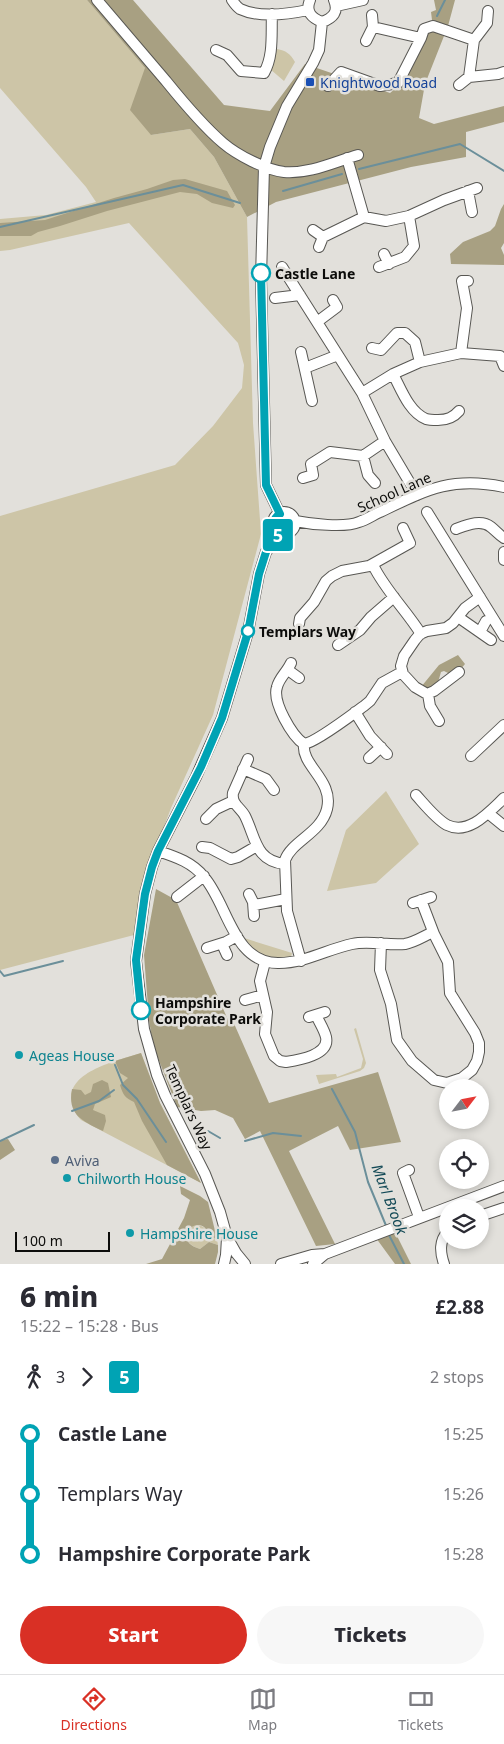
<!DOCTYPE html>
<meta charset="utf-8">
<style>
:root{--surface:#fff;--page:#f7f7f7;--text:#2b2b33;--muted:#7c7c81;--line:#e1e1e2;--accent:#d93025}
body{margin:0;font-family:"Noto Sans",sans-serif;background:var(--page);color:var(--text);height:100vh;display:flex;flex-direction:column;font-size:19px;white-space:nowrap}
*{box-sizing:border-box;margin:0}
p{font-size:16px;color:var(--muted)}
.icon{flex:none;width:28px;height:28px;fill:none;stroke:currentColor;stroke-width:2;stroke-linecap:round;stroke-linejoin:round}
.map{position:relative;height:1264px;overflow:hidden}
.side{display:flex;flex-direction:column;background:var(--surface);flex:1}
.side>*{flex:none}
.badge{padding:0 10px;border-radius:4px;font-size:18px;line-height:32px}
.needle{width:32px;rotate:58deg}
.buttons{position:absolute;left:439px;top:1079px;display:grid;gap:10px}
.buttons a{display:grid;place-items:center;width:50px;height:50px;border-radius:50%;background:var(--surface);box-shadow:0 2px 8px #0003;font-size:25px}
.scale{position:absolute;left:15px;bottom:12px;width:95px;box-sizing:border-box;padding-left:5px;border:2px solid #0c0c0a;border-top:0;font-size:14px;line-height:18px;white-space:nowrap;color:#0c0c0a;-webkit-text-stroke:4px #e2e0db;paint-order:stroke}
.map>.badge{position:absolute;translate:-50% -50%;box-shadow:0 0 0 2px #fff}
.legs{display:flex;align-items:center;gap:8px;height:55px;padding:0 20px;font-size:16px}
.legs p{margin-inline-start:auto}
.headline{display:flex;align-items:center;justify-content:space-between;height:85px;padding:0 20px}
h1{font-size:28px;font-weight:800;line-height:38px}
.button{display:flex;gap:10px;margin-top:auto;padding:10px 20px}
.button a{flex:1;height:58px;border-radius:30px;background:var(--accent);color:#fff;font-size:20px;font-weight:800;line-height:58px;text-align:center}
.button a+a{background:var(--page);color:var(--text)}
ul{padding:0 20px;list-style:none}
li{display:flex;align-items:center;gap:18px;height:60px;font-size:19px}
li i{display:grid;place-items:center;width:8px;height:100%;margin:0 6px;background:currentColor}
li i::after{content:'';width:12px;height:12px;margin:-6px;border:4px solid;border-radius:50%;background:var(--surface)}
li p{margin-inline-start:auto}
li:first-child i{background:linear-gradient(#0000 50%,currentColor 0)}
li:last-child i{background:linear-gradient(currentColor 50%,#0000 0)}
.menu{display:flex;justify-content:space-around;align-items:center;height:70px;border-top:1px solid var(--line);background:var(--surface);font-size:14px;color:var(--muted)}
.menu a{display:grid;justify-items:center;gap:2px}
.menu .current{color:var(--accent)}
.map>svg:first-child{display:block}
.green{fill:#cdc5a7}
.forest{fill:#a8a082}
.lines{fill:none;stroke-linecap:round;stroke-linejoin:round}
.stream{stroke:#6b8f9a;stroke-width:2}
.minor-casing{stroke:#585753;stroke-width:12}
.minor{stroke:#fff;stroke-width:10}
.line-1-casing{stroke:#fff;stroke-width:11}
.line-1{stroke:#00a3b4;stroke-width:8}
.transit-dot{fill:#1a4fb4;stroke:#e2e0db;stroke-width:2}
.stop-1-dot{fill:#fff;stroke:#00a3b4;stroke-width:2.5}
.culture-dot{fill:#0f9aa8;stroke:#e2e0db;stroke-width:2}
.service-dot{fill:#5c6f8a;stroke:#e2e0db;stroke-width:2}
.labels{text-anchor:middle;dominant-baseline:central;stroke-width:5;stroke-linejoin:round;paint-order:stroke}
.transit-label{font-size:14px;fill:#164399;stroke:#e2e0db;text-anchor:start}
.stop-label{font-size:14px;font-weight:bold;fill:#0c0c0a;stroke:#e2e0db;text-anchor:start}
.street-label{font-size:14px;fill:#0c0c0a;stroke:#e2e0db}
.culture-label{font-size:14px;fill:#0d838f;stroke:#e2e0db;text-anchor:start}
.service-label{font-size:14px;fill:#4e5e75;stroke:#e2e0db;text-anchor:start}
.water-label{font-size:15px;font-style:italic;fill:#134956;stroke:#e2e0db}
</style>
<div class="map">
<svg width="504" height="1264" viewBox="0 0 504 1264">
<rect width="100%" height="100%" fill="#e2e0db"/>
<path class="green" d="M0,0h87l58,68 6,67 39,-6 24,28 33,60 6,206 8,111 -48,181 -42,93 -31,83 -6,44 -134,35v-454l175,-51 38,-39 29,-38 2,-23 -6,-22 -109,-120 -119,27 -10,1v-32l46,-4 50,-13 -10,-15 -86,-99z
M277,49c9,2 13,4 18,13l-11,19 -14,-12z
M386,791l33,53 -43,39 -49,8 19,-61z
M244,938l48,15 -1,4c-23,2 -31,0 -47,-19z
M356,1028l10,35 -2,5 -4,3 -41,13 -3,-9 20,-1 1,3 24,-9 2,-9 -9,-30z
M141,1053l19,50 41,80 -120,-63c-5,-5 -7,-10 -9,-17 -8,-31 47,-43 69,-50z
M194,1225c10,0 12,3 16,12l7,2 1,6 -9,-3 -9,7c-13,-4 -21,-15 -6,-24z"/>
<path class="forest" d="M87,0h46l91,105 46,6 35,-47 85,29 12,-10 26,-51 6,-2 10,6 -19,48 -6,34 15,6 70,-18v16l-38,10v25l-55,10 -135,35 -29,15 -33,-60 -24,-28 -39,6 -21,-25 15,-42z
M434,0h21l-7,26 -16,-6 -1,-8 5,-2z
M185,179l42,12 8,14 -2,3 -21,-5 -15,-9 -17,-2 -73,19 -47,15 -22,6 -7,4h-31v-13l45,-3 69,-22 33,-9 26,-9z
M504,204v39l-3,5 3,7v10l-53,-1 -1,-10 13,-12 27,-11 5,-5 6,-17z
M458,655l7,9 -6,7 -9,3 -6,-3 -3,1 -4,14 -12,3 -4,-2 18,-22z
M156,889l20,11 52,120 4,-1 37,84 109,-31 23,70 -51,8 -12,-24 -49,25 46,93 -19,2 -56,-115 -15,8 -12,-21 -18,-8 -14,1 -24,-4 -24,-62 -4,-25 -5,-65z
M141,1053l19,50 41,80 -34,-18 -25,-44 -8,-19c-9,-4 -11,-7 -14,-17l8,-7 -8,-5 -5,-12z
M102,1080l6,3 3,14 -16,7 -2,6 12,5 1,6 -3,10c-20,-10 -36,-16 -31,-42l9,1 4,5 6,-3 2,-8z
M8,1139l7,11 -15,10v-20z
M180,1186l20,10 8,6 9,37 -7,-2c-2,-3 -3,-8 -6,-10 -13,-9 -30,15 -4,22l9,-7 9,3v7l-3,12h-69l16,-5 22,-41 6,-18 -9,-6z
M395,1232l16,32h-16l-19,-26z"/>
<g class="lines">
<path class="stream" d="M437,16l8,-16
M359,169l101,-25 44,27
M283,191l59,-17
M0,227l183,-42 57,18
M0,971l4,5 59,-15
M115,1065l8,20 14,14 29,43
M332,1089l23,43 13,50 19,46
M72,1111l27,-10 15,-11
M197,1132l11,-1 12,7
M0,1141l34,-16
M245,1141l28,-8 28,3
M389,1235l15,29"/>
<defs>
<path id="minor" d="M97,0c23,27 46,54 69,81 17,21 36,44 57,62 14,12 43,27 61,29 26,2 50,-10 74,-17
M232,0c2,3 5,7 8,9 19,9 49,5 68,1
M310,0c-5,12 2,18 12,22 11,-4 17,-10 12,-22
M336,6l27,-6
M372,15l1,12
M366,41l7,-14 48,11 3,-9 9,-3 41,14
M216,50l11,5 14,16 23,2c10,-18 7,-39 8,-59
M469,77l5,-37 13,-17 1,-12
M459,85l10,-8 29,-3 6,-2
M328,86l13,-14 39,14 18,-3 23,-45
M347,158l17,59
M468,191l4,21
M313,230l10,7 41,-20 22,4 23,-5 35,-16 33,-12
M319,247l4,-10
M384,254l5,10
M282,267l80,126 23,48 32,54
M379,267l26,-10 9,-11 -5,-30
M275,298l25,-3
M317,322l20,-15 -4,-7
M372,348l9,2 16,-17h8l10,9 5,20
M301,352l11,49
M461,353l6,-45 -5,-27h6
M500,356l4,10
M305,368l33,-13
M393,374c8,15 16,38 33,45 3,1 8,1 12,1 9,0 15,-2 21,-9
M362,393l31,-19 27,-12 41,-9 39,3
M363,456l5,19 7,8
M303,478l10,-3 -2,-11 19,-12 33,4 22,-15
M427,512l77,124
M273 523a11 11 0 1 1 22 0a11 11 0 1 1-22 0Z
M280,514l-14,-29 -5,-207 3,-111 6,-20 17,-41 26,-43 6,-13 3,-28
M295,521c15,3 50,7 64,1 7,-2 14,-7 21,-10 46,-22 71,-36 124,-25
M456,529c11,-4 25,-10 35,-2 5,4 8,8 13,11
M504,552v8
M373,565c12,25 33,45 48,69
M458,617l33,23
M299,624l1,-6 14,-16 12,-21 6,-5 10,-5 27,-5 41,-23 -7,-15
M480,632l6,-11
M338,645l22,-15 11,-13 23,-20
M291,663c-4,9 -12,15 -14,24 -5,15 15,49 27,57 -3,22 30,36 23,65 -6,24 -35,32 -42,51l2,51 14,50
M288,670l11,8
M459,672l-25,19 -7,3 -12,-7 -12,-13 -2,-8 3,-10 11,-16 5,-6 7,-3 19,-3 7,-5 12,-15 15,-11
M428,694l2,12 9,15
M355,712l15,24 17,18
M304,744c11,-1 49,-30 60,-38l6,-5 12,-18 20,-11
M471,756l33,-31
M369,758l12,-11
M248,759l-15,34c-2,11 8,15 12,23 11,22 10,45 40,48
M243,769l23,10 8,11
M416,795c9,10 20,24 31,30 22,11 43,-14 57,-27
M488,813l16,13
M206,819l10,-10 17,-8
M202,847l8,1 21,11 7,-2 19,-11
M158,851c18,6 34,11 46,26 24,27 29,87 75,86 26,0 49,-14 73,-19 18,-4 36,2 53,0 10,-2 19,-8 28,-12
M249,894l4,8 1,14
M177,897l27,-21
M413,903l18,-6
M254,905l32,-6
M381,943l-1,27 11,34 6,36 15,21 22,19 13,3 15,-5 10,-8 5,-9 2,-9v-9l-4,-10 -25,-40 -2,-31 -14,-28 -13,-34
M222,944l5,11
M207,948l19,-6 11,-6
M265,962l-5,19 7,31 -2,22 9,22 6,5 6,1c13,-2 44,-7 40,-25 -2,-8 -7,-15 -10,-22
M245,1000l18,-5
M309,1017l16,-5
M409,1170l-6,3 16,44
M480,1216l24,-8
M224,1264l2,-9 1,-17
M245,1264l-9,-11 -9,-16 -7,-25 -15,-38 -40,-79 -8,-20 -13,-46 -8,-68 9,-67 7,-27 6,-16 38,-74 26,-59 26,-86 11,-58 7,-22 13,-19
M281,1264l31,-9 13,-1 179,-68
M313,1264l12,-10
M444,1264c-4,-12 -5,-23 4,-33"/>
</defs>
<use href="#minor" class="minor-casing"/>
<use href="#minor" class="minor"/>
</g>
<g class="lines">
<defs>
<path id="line-1" d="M141,1010l-5,-50 9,-66 7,-27 6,-16 43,-84 21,-49 26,-86 11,-58 7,-22 13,-19c-7,-6 -7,-14 1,-19l-14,-29 -5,-212"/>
</defs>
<use href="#line-1" class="line-1-casing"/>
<use href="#line-1" class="line-1"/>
</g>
<rect class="transit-dot" x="305" y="77" width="10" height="10" rx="2.5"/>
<g class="stop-1-dot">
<circle cx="261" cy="273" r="9"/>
<circle cx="248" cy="631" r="6"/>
<circle cx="141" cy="1010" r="9"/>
</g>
<g class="culture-dot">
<circle cx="19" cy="1055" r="5"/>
<circle cx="67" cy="1178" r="5"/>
<circle cx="130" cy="1233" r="5"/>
</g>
<circle class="service-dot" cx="55" cy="1160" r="5"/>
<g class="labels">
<g class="transit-label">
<text x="320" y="82">Knightwood Road</text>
</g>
<g class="stop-label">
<text x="275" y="273">Castle Lane</text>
<text x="259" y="631">Templars Way</text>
<text x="155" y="1002">Hampshire<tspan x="155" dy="16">Corporate Park</tspan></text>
</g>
<g class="street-label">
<text transform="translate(394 492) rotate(-24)">School Lane</text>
<text transform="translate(189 1107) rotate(65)">Templars Way</text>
</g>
<g class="culture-label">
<text x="29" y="1055">Ageas House</text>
<text x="77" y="1178">Chilworth House</text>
<text x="140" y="1233">Hampshire House</text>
</g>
<g class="service-label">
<text x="65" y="1160">Aviva</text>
</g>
<g class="water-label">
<text transform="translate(390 1199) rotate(69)">Marl Brook</text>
</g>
</g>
</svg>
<div class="buttons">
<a><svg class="needle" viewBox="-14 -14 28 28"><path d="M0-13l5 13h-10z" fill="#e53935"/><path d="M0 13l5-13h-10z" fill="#7c7c81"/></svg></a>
<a><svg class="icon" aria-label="locate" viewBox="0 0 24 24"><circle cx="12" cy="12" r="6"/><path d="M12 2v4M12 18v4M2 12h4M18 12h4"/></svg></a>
<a><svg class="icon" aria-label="layers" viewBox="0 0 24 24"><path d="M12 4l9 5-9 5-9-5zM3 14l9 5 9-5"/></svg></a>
</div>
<div class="scale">100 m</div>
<b class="badge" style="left:278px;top:535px;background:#00a3b4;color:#fff">5</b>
</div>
<section class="side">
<div class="headline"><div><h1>6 min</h1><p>15:22 – 15:28 · Bus</p></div><b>£2.88</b></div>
<div class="legs"><svg class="icon" aria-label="walk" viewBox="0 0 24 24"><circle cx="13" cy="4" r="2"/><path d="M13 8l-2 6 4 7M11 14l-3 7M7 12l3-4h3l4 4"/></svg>3<svg class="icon" aria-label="forward" viewBox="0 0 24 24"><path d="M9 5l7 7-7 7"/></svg><b class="badge" style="background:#00a3b4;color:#fff">5</b><p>2 stops</p></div>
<ul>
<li><i style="color:#00a3b4"></i><b>Castle Lane</b><p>15:25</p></li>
<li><i style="color:#00a3b4"></i><span>Templars Way</span><p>15:26</p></li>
<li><i style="color:#00a3b4"></i><b>Hampshire Corporate Park</b><p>15:28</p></li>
</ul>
<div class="button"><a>Start</a><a>Tickets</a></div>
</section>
<nav class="menu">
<a class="current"><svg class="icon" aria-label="directions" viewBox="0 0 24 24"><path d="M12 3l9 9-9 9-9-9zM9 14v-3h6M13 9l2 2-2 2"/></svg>Directions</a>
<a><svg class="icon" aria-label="map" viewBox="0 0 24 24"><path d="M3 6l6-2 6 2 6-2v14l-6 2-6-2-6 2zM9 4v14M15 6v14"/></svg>Map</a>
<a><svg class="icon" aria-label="tickets" viewBox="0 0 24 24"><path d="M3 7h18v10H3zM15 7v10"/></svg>Tickets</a>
</nav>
